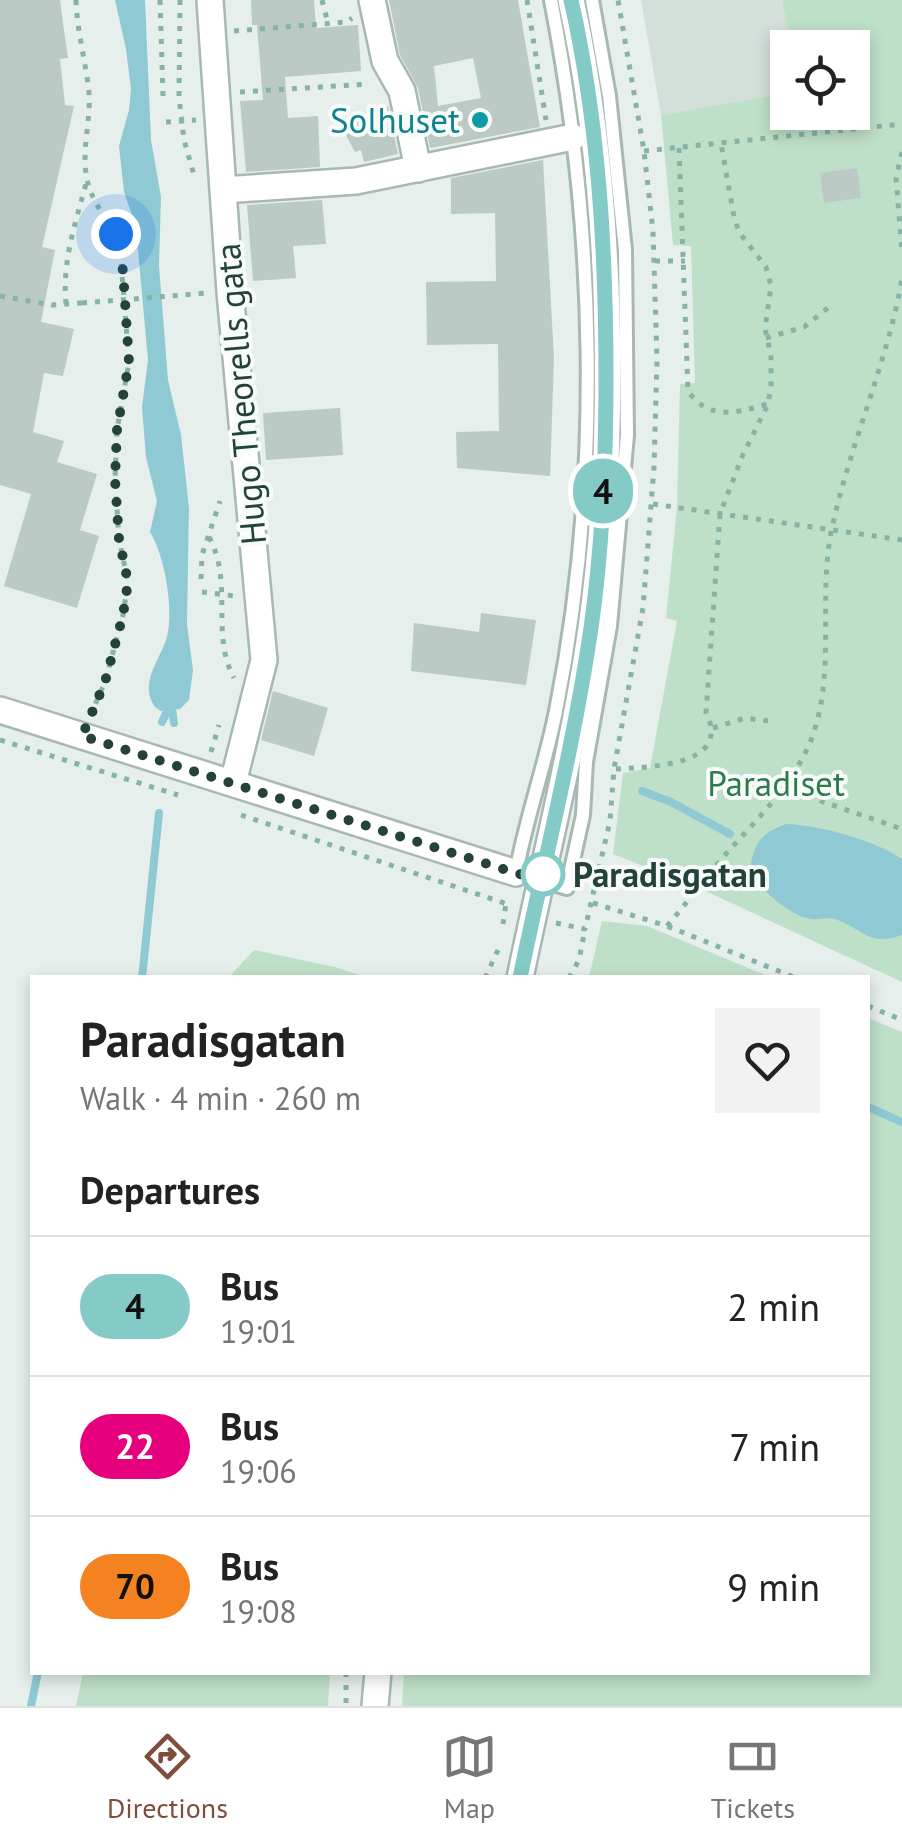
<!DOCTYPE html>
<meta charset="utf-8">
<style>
:root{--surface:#fff;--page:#f2f2f2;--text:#222;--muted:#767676;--line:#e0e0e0;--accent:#804e3d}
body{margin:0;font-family:"PT Sans",sans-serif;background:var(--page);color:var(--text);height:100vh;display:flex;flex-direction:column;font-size:38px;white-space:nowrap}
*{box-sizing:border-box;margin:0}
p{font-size:32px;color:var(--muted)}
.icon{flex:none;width:55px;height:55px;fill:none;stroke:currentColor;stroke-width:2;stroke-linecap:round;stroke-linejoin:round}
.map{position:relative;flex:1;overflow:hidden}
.sheet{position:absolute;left:30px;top:975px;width:840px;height:700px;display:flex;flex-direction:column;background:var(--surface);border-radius:0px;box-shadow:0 5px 15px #0003}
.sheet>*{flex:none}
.badge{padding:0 20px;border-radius:32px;font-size:35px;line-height:65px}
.buttons{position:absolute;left:770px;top:30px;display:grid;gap:20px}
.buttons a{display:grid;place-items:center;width:100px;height:100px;border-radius:0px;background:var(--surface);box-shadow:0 5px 15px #0003;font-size:50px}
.you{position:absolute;width:50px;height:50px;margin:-25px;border:8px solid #fff;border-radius:50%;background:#1a73e8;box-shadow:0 0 0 15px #1a73e833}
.map>.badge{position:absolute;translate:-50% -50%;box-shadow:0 0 0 5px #fff}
h2{padding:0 50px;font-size:38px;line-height:90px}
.round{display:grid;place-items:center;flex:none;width:105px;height:105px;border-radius:0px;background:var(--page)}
.headline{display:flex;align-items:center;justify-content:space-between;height:170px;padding:0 50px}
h1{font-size:48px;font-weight:600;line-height:75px}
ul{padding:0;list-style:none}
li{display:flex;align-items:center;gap:30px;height:140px;padding:0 50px;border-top:2px solid var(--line)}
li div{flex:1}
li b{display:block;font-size:38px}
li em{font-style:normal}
li .badge{min-width:110px;font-weight:700;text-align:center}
.menu{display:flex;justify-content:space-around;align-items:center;height:140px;border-top:2px solid var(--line);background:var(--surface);font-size:28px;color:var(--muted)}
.menu a{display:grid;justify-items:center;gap:5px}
.menu .selected{color:var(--accent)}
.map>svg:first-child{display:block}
.built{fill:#d4dfda}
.green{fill:#bfe0c8}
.water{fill:#8ec9d4}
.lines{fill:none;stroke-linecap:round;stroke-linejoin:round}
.stream{stroke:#8ec9d4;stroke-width:8}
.building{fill:#bbcac4;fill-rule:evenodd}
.lane-casing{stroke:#a8b8b2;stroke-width:18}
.street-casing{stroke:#a8b8b2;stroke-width:30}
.path{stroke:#86b3a5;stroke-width:5;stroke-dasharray:5 8;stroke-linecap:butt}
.lane{stroke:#fff;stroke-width:12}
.street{stroke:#fff;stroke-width:25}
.path-bridge{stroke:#86b3a5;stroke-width:5;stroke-dasharray:5 8;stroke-linecap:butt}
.line-casing{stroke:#fff;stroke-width:22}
.line{stroke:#84cac6;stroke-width:15}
.walk{stroke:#24423a;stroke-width:10;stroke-dasharray:0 18}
.culture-dot{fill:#0f9aa8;stroke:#f7fbf9;stroke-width:4}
.stop-dot{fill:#fff;stroke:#84cac6;stroke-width:5}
.labels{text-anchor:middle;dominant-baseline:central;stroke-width:8;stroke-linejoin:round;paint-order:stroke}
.culture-label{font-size:35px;fill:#0d838f;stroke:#f7fbf9;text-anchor:end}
.street-label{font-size:35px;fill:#24423a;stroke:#f7fbf9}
.park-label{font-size:35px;fill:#2d7a4b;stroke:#f7fbf9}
.stop-label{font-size:35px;font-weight:bold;fill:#24423a;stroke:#f7fbf9;text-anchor:start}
</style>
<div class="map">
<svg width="902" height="1706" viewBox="0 0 902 1706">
<rect width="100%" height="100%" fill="#e6efeb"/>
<path class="built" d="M641,0h141l9,47 -3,1 -1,45 -126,22z"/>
<path class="green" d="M782,0h120v982l-203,-94 -86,-34 10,-81 27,-5 27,-147 -11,-3 11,-111 3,-123 15,-1 -4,-137 -18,-1 -12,-130 126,-22 1,19h64v-64l-61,-1z
M602,921l45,5 123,51h-181z
M254,950l81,17 30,10h-136z
M868,1018l34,14v674h-500l2,-33 464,-1z
M83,1673h247l-2,33h-252z"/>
<path class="water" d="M115,0h30l6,140 10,57 -2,69 9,114 13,55 8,73 -2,117 6,45 -4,30 -9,9 -19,2 -6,-4c-16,-23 3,-44 11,-67 9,-27 -1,-84 -16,-108l7,-31 -11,-44 -4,-50 6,-47 -10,-110 -5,-32 -9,-26 -5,-46 10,-36 2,-21 -5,-40z
M786,824c32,1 89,16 116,35v76c-34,12 -38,-6 -67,-16 -9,-2 -16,1 -24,0 -22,-4 -53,-30 -61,-51 5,-26 10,-34 36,-44z"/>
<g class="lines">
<path class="stream" d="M171,702l3,21
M162,722l8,-17
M642,791l29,11 59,32
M142,978l17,-165
M868,1107l34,15
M31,1706l7,-34"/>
</g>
<path class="building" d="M0,0h60l3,23 5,35 -8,1 5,46 9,1 -32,141 13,3 -14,72 33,7 -11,47 -19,-3 -11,59 31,9 -7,21 40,12 -17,56 19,6 -22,72 -73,-22 27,-92 -31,-9z
M251,0h63l2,28 42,-3 3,46 -76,6 3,41 30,-2 2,51 -74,5 -6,-71 23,-1 -6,-75h-5z
M389,0h129l22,127 -110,21 -12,-60 -18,-33zM473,58l8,40 -43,8 -4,-40z
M373,105l15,1 10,48 -34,8 -3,-12 -6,2 -15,-28 29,-7z
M543,160l11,198 -4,118 -93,-8 -1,-36 43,-1 -1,-87 -71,1 -1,-63 70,-1 -1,-68 -44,1v-36z
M857,168l4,30 -37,5 -4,-30z
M322,200l4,44 -33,2 3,32 -43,3 -6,-76z
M340,408l3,47 -77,5 -3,-47z
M481,613l55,7 -10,65 -115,-14 3,-48 65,9z
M273,691l55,17 -14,48 -53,-16z"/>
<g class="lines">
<defs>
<path id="lane" d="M551,0c45,232 51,478 5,711 -11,55 -30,107 -40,162l51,15 16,-73 3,-53 24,-136 17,-191 -2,-185 -16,-154 -17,-96"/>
<path id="street" d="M210,0l20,292 34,368 -31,123
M372,0l13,61 17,30 16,78
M223,190l133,-9 217,-44
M0,710l516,163
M520,978c24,-117 54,-232 71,-350 27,-194 22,-437 -20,-628
M375,1706l3,-34"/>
</defs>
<use href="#lane" class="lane-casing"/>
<use href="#street" class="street-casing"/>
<path class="path" d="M76,0c1,32 10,62 13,93 2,29 -8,57 -2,86 5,26 25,44 33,70l9,113 -12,68 -2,49 4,60 9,43 -5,33 -18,67 -14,32
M160,0l3,96
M180,0l-1,97 5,43 10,35
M322,0l6,23
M527,0l19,120
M234,31l113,-9 5,-4
M240,92l128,-8
M166,122l30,-2
M679,148l9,243c21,30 48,22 79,13
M644,151l258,-27
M902,152l-6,26 6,74
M655,261h30
M0,296l52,9 30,-2
M66,304c-4,-42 9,-80 20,-120
M766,338l38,-11 25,-20
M653,504l249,36
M209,537c25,46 1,97 25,141
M201,579l1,-24 18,-54
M202,592l33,4
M713,728l32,-10 23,3
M0,740l178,55
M211,752l8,-27
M616,769c33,-2 117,-3 90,-56l14,-199 22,-57 26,-53 3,-17v-32l-6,-26 6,-43 -5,-19 -27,-35 -5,-15 -13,-74
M783,788l119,41
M241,815l269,90
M593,903l74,23 129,52
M556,923l29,6 25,-108 4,-52 29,-161 11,-141 3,-107 -4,-129 -9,-80 -26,-151
M503,924l3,-21
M667,926c20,-23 38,-48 58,-71 32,-36 68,-70 86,-115 26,-67 6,-143 21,-212 18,-84 55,-164 70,-249
M485,978l13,-28
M569,978l10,-18 6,-31
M868,1006l34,14
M346,1672v34"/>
<use href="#lane" class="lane"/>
<use href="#street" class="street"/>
<path class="path-bridge" d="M82,303l126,-10"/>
</g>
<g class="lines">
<defs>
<path id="line" d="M520,978c24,-117 54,-232 71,-350 12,-83 15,-167 15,-250 0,-126 -7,-255 -35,-378"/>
</defs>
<use href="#line" class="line-casing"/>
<use href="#line" class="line"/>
<path class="walk" d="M116,234l7,37 6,91 -12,68 -2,49 4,60 9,43 -5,33 -18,67 -23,54 434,137 26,7 1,-6"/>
</g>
<circle class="culture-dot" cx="480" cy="120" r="10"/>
<circle class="stop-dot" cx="543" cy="874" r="20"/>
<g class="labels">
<g class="culture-label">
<text x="460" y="120">Solhuset</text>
</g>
<g class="street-label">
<text transform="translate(240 394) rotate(-95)">Hugo Theorells gata</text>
</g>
<g class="park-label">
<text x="776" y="783">Paradiset</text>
</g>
<g class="stop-label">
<text x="573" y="874">Paradisgatan</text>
</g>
</g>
</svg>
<div class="buttons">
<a><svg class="icon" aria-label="locate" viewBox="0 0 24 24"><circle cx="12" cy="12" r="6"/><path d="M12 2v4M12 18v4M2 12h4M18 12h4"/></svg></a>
</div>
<div class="you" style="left:116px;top:234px"></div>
<b class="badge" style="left:603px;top:491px;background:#84cac6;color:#111">4</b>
<section class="sheet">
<div class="headline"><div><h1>Paradisgatan</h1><p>Walk · 4 min · 260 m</p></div><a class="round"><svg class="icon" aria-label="heart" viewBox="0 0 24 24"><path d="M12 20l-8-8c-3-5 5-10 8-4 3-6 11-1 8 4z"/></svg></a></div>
<h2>Departures</h2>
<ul>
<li><span class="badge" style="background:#84cac6;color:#111">4</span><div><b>Bus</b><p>19:01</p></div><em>2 min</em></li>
<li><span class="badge" style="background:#e6007e;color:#fff">22</span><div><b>Bus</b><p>19:06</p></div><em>7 min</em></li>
<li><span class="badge" style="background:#f58220;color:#111">70</span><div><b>Bus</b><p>19:08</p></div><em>9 min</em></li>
</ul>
</section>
</div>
<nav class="menu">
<a class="selected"><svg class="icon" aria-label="directions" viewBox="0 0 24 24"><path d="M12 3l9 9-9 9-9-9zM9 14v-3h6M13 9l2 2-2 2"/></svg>Directions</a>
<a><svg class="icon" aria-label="map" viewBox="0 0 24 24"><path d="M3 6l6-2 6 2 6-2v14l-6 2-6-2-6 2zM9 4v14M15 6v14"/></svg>Map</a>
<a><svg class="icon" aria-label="tickets" viewBox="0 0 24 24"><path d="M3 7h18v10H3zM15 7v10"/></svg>Tickets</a>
</nav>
